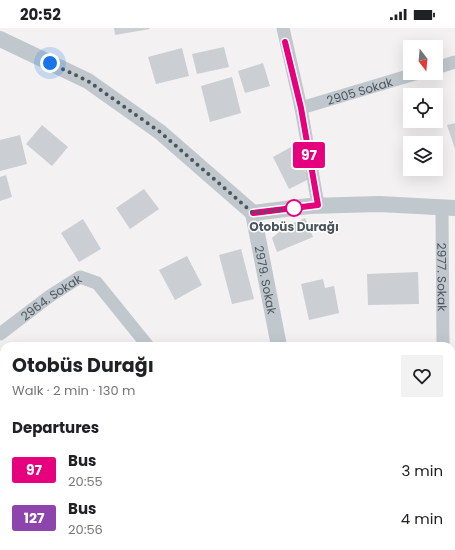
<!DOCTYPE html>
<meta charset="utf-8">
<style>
:root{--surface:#fff;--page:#f2f2f2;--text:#202124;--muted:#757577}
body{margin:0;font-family:Poppins,sans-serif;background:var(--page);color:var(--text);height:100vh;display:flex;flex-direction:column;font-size:15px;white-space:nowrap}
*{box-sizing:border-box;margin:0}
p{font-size:13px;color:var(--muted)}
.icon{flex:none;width:22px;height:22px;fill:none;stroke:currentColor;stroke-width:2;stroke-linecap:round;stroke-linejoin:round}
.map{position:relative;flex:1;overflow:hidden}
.sheet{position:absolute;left:0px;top:314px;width:455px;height:208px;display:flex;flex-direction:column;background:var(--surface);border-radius:12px 12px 0 0;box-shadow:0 4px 16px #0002}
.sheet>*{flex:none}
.badge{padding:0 8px;border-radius:3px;font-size:14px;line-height:26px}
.needle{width:26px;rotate:164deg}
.controls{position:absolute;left:403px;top:12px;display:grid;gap:8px}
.controls a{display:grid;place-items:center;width:40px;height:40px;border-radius:0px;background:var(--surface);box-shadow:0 4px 16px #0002;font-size:20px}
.you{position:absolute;width:20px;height:20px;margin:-10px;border:3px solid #fff;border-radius:50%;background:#1a73e8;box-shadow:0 0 0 6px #1a73e833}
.map>.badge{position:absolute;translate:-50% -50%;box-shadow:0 0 0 2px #fff}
h2{padding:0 12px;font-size:15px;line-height:36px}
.round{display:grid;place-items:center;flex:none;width:42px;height:42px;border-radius:0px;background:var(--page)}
.head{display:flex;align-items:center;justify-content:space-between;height:68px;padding:0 12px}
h1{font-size:19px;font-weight:700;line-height:30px}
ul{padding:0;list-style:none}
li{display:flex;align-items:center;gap:12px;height:48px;padding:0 12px}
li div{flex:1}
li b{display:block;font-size:15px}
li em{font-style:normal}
li .badge{min-width:44px;font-weight:700;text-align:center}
.status{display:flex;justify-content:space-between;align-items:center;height:28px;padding:0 20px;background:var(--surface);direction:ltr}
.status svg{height:11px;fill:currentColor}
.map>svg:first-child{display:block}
.building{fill:#cbced2}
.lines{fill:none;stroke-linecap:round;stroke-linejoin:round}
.minor{stroke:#c0c8ce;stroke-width:13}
.tertiary{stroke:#c0c8ce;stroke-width:16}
.line-casing{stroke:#fff;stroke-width:9}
.line{stroke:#e6007e;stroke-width:6}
.walk{stroke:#4a555c;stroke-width:4;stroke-dasharray:0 7.2}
.stop-dot{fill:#fff;stroke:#e6007e;stroke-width:2}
.labels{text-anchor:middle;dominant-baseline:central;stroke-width:3;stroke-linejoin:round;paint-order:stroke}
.street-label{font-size:12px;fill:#4a555c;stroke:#fff}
.stop-label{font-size:12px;font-weight:bold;fill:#4a555c;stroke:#fff}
</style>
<div class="status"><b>20:52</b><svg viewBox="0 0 49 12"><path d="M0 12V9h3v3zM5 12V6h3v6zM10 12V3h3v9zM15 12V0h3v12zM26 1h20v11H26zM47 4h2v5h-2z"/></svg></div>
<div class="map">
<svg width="455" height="522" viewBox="0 0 455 522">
<rect width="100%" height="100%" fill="#f3f1f1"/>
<path class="building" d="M114,0h35l1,1 -35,6z
M224,19l5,20 -32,7 -5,-20z
M182,20l7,28 -33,8 -8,-27z
M263,35l7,23 -25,7 -7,-22z
M232,49l9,36 -31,9 -9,-36z
M455,95v26l-8,-24z
M42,97l26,22 -16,19 -26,-22z
M20,107l7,29 -27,7v-31z
M293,118l16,33 -20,10 -16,-32z
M6,147l6,22 -12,4v-24z
M144,161l15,20 -29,20 -14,-21z
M305,190l8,19 -36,15 -5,-14 13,-11z
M83,191l18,30 -22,13 -18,-29z
M241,221l13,50 -22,5 -13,-49z
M187,228l15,29 -27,15 -16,-30z
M418,244l1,32 -51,1 -1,-31z
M323,251l2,9 9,-2 5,27 -30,7 -8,-36z
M0,375l4,13v24l-4,1z
M4,455v33l-4,1v-33z
M244,518h12l14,4h-27z"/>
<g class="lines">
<g class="minor">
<path d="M283,0l18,80 17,97"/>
<path d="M436,40l19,-6"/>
<path id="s1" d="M301,80l117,-35"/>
<path id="s2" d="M442,180l1,138"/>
<path id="s3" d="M0,306l50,-38 30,-19 17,6 51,63"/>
<path d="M0,430l4,-1"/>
<path d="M445,518v4"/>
<path d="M134,522l5,-4"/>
</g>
<g class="tertiary">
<path d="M0,11l88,42 72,51 93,81"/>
<path d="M253,185l56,-7 70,-2 76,4"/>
<path id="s4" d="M253,185l26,133"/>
<path d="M306,522v-4"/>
</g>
</g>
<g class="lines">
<defs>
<path id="line" d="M253,185l65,-8 -17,-97 -16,-66"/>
</defs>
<use href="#line" class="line-casing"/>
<use href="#line" class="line"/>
<path class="walk" d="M50,35l38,18 72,51 93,81 41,-5"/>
</g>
<circle class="stop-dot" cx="294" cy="180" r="8"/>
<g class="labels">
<g class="street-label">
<text stroke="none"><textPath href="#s1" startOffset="61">2905 Sokak</textPath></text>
<text stroke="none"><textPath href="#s2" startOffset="69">2977. Sokak</textPath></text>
<text stroke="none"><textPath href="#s4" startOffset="68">2979. Sokak</textPath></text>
<text stroke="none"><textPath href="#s3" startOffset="63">2964. Sokak</textPath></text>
</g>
<g class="stop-label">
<text x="294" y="198">Otobüs Durağı</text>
</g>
</g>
</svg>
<div class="controls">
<a><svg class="needle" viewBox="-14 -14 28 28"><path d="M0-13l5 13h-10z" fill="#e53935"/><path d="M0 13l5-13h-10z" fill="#757577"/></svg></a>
<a><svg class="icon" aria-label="locate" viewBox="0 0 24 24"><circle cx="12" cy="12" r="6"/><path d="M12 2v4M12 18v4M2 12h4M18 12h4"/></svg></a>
<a><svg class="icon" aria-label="layers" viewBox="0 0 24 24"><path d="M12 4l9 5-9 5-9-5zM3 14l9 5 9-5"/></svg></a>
</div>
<div class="you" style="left:50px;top:35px"></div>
<b class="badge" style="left:309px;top:127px;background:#e6007e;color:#fff">97</b>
<section class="sheet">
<div class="head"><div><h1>Otobüs Durağı</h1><p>Walk · 2 min · 130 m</p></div><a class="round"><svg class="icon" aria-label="heart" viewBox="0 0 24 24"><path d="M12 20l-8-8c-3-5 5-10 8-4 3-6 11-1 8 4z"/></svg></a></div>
<h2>Departures</h2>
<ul>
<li><span class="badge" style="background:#e6007e;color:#fff">97</span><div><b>Bus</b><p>20:55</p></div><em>3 min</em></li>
<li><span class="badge" style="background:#8e44ad;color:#fff">127</span><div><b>Bus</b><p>20:56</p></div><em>4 min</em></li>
</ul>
</section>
</div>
